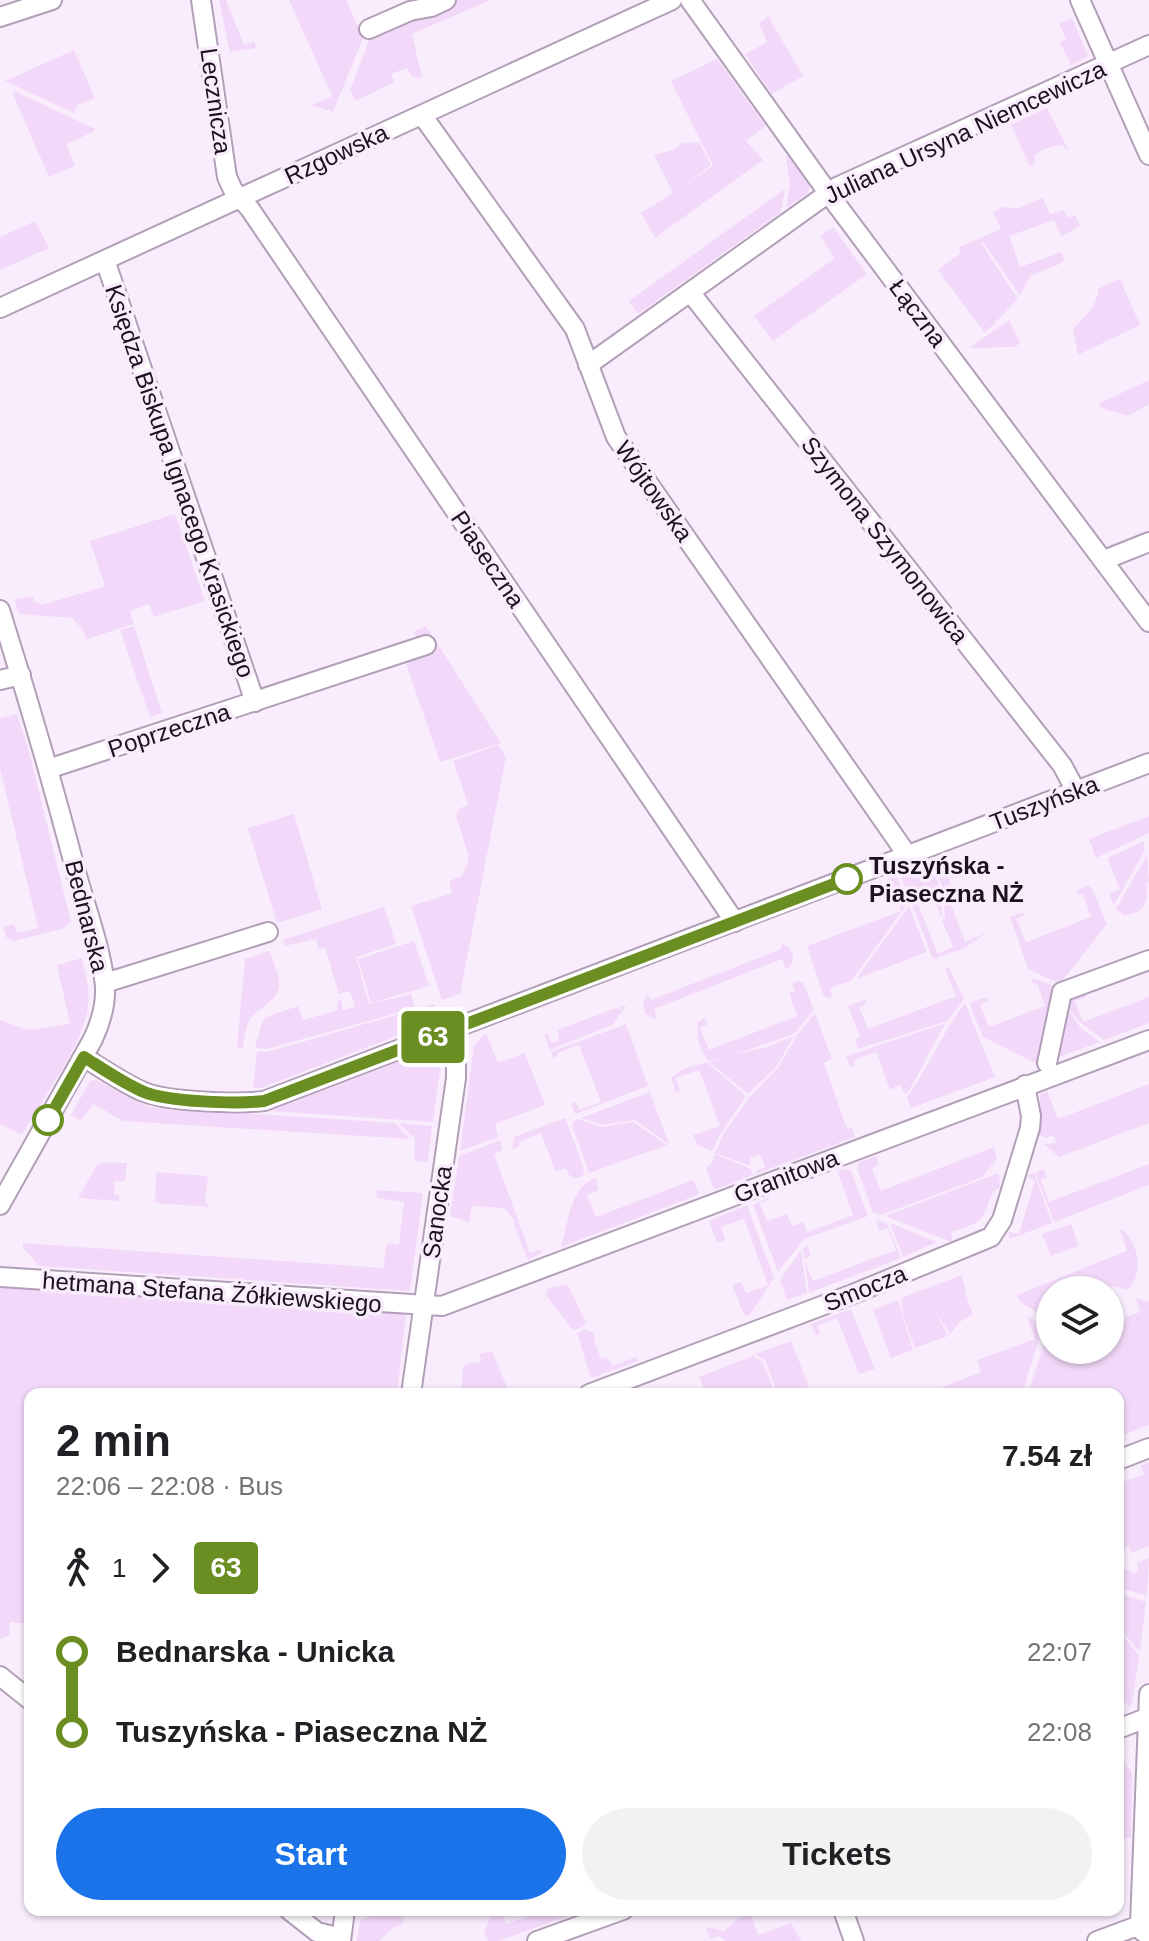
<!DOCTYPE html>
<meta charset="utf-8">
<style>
:root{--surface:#fff;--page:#f2f2f2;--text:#202124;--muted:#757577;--accent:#1a73e8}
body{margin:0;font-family:Helvetica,sans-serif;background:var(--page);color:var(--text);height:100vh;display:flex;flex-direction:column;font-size:30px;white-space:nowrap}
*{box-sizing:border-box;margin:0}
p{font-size:26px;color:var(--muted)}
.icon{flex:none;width:44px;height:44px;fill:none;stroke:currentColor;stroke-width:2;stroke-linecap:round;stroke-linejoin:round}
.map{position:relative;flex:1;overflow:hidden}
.drawer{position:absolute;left:24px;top:1388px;width:1100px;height:528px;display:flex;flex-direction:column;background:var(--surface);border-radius:16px;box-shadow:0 2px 6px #0004}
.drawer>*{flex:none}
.badge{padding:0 16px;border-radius:6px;font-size:28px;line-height:52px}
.tools{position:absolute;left:1036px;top:1276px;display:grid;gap:16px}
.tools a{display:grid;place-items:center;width:88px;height:88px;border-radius:50%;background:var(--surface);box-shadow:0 2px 6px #0004;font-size:40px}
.map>.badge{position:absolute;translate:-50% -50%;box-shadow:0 0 0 4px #fff}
.legs{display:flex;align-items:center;gap:12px;height:88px;padding:0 32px;font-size:26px}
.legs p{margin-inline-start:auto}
.summary{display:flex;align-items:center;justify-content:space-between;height:136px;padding:0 32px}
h1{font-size:44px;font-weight:600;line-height:60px}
.cta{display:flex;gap:16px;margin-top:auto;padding:16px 32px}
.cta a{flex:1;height:92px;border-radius:48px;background:var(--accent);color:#fff;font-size:32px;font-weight:600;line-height:92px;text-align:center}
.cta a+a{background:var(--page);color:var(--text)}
ul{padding:0 32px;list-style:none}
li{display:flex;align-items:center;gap:28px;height:80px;font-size:30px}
li i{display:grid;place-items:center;width:12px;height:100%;margin:0 10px;background:currentColor}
li i::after{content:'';width:20px;height:20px;margin:-10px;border:6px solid;border-radius:50%;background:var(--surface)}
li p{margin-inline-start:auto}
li:first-child i{background:linear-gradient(#0000 50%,currentColor 0)}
li:last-child i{background:linear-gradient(currentColor 50%,#0000 0)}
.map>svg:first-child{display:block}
.green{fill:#f2d9f9}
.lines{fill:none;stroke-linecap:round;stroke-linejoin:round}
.minor-casing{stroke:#b29fb7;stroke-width:22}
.minor{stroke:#fff;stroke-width:18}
.line-1-casing{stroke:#fff;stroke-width:18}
.line-1{stroke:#6b8e23;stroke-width:12}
.stop-1-dot{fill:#fff;stroke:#6b8e23;stroke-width:4}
.labels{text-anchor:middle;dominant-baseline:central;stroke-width:7;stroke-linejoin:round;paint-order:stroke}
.street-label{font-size:24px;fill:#1a131c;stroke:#f9edfd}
.stop-label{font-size:24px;font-weight:bold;fill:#1a131c;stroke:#f9edfd;text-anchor:start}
</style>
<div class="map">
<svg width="1149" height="1941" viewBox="0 0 1149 1941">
<rect width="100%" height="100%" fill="#f9edfd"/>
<path class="green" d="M219,0h7l18,45 10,-4 2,7 -26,4z
M289,0h57l17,38 -30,74 -21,-7 20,-9z
M457,0h34l-79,34 10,44 -10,-1 -5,-9 -16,6 3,8 -38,19 -6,-11 22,-57 38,-17 31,-4z
M768,16l35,60 -31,18 -27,-40 22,-12 -8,-19z
M1072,18l16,38 -17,9 -11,-22 6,-4 -7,-16z
M74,50l21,48 -17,7 -4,8 -69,-32z
M717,59l49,67 -20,15 17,19 -108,78 -14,-25 32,-20 -19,-38 19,-5 9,-7 17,-1 12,23 -29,22 31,-21 -42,-85z
M14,91l81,38 -2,3 -27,12 9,22 -26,11 -37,-85z
M1047,108l21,41 -2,1 -2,-4c-10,-2 -20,3 -29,9v8l-5,3 -19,-41z
M786,156h3l21,29 -2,8 -22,15 4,-22z
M785,189l-4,23 -143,102 -9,-13z
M1043,198l7,16 14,-4 4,8 7,-3 5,10 -18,12 -8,-17 -45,16 11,31 41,-15 3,7 -2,4 -32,13 -10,20 -37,-54 -2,1 37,56 -33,34 -47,-63 23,-17 -2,-6 42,-18 -8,-17 10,-5 14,2z
M35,221l14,27 -49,22v-33z
M833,227l34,47 -94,67 -19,-25 81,-58 -15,-22z
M1120,279l20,46 -62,30 -5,-25c10,-13 25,-23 25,-41z
M1009,320l11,23 -5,4 -46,1z
M1149,380v24l-21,12 -27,-8 -3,-4z
M175,514l30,87 -51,16 -5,-13 -19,7 4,13 -47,15 -4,-9 -11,-12 -53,-4 -5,-15 19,-2 1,4 8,4 63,-19 -15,-45z
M134,626l28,87 -12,4 -30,-87z
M426,626l75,117 -61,19 -36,-104 14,-18 -5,-8z
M17,714l13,41 41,167 -9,7 -48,12 -8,-4 -3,-10 11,-3 3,9 21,-5 -38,-160v-50z
M498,745l8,12 -46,237 -18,6 -31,-94 41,-13 -3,-12 13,-5 6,-13v-9l-12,-38 3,-7 9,-5 -15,-43z
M294,814l28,95 -45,14 -29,-95z
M1149,816v17l-53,25 -7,-19z
M1144,841l1,9 -31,55 -5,-11 11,-5 -13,-31z
M1147,855l2,27 -3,1c3,19 -1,31 -22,32l-8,-6z
M941,858l14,38 -6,3 16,43 23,-10 -25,17 -30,10 -33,-85 31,-12 9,26 2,27 -1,1 -6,-14 -4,-3 -13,5 20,50 15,-7 -11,-27 3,-2 -2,-30 -10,-27z
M896,875l12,28 -57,78 -21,7 2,10 -8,-1 -17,-51 94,-35 -2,-17 -6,2 -6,-16z
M1089,885l4,5 14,34 -47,60 -32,-15 -18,-52 13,-5 1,3 -8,4 10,23 65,-25 -8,-23 -5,1 -2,-4z
M909,906l18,46 -71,27z
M384,907l12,37 -40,13 13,47 42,-10 4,14 -148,41 -12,-1 7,-26 7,-6 29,-10 5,14 35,-10 -1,-9 4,-1 2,10 12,-3 -5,-16 -11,3 -14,-46 -7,1 -2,-10 -31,7 -2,-6z
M414,941l15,45 -58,17 -13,-44z
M782,944l6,2c7,9 7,16 -2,24l-4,-11 -128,50 3,11 -12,-6 -2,-13 5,-6 3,5 130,-51z
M269,951c3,9 10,21 10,31 1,18 -17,23 -27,35 -7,8 -7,20 -9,31l-6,-1 8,-88z
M82,958c3,16 9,33 6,50 -6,38 -46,92 -66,127l-22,-11v-104l28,10 42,-6 -13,-59z
M949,967l15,33 -17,21 -89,28 -3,-9 5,-3 -12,-31 17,-6 1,4 -7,3 9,22 88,-33 -11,-27z
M1034,978l22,9 -13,73 -8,3 -52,-26 -14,-34 17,-6 2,4 -8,4 9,22 56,-21 -8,-23 -4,1 -1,-5z
M799,981l4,2 11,27 -20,24 -58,20 31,-7 27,-11 -18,31 -28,27 -39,-32 20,-6 -21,5c-9,-14 -12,-22 -10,-39l7,-4 3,6 -8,4 9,22 88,-34 -8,-23 6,-2 -3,-8z
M1085,992l2,5 -12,4 8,21 66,-25v26l-45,17 -27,-20 -9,-13 2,-10z
M965,1003l30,74 -84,31 -4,-11c22,-30 35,-64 58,-94z
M1064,1003l16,24 20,15 -49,18z
M434,1004l7,15 -180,69h-8l4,-37 10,1z
M620,1006h6l-14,19 -62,25 -6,-15 4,-1 3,9 8,-3 -2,-10 59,-22 5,2z
M815,1013l17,46 -8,4 23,66 5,-1 3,9 -99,37v-3l9,-4 -5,-13 -10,4v8l-35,-13 9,-20 27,-38 27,-27 19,-33z
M946,1023c-15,24 -25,49 -40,72l-6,-10 -10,5 -14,-38 -22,8 1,5 -5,2 -4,-11z
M626,1024l22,62 -73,28 -4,-10 5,-2 3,8 22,-8 -22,-57 -22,8 1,3 -5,2 -2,-6z
M486,1033l12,30 27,-10 20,52 -50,19 3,13 -38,14 14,-105z
M421,1050h12l9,5 -9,67 -165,-11v-3z
M707,1062l39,34 -25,37 -9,18 -15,-6 -4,-10 27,-9 -21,-56 -23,8 4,13 -4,2 -5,-16 15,-9z
M96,1080l54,27 245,16 15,16 -288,-18 -28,-17 -14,17 -9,-6 19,-34z
M1149,1084v39l-90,34 -15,-13 12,-1 -3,-8 -7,3 -8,-3 3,-16 -1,-25 7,-3 11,28z
M650,1092l19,52 -34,-24 -32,5 -22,-7z
M565,1118l19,51 -1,7 -8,3 -6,-4 -3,-7 -10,4 -15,-39 -22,9 1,4 -8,3 2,-12z
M578,1119l24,8 31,-5 34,23 -78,28 -17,-48 2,-4z
M398,1123l34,3 -4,36 -14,-1 1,-23z
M500,1140l3,10 -9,4 36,99 11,-3 1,2 -14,8 -15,-38 2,-1 -11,-13 -32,-2 -3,16 -19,-6 9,-60z
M994,1147l3,12 -16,19 -100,37 -8,-2 -16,-45 2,-6 17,-6 3,9 -7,4 9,22z
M715,1154l36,15 2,6 -39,15 -8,-22 6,-5z
M102,1162l25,1 -2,18h-10l-1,13 5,1v6l-41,-3 19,-33z
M1149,1164v21l-95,37 -19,-50 9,-3 3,9 -6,2 8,22z
M846,1169l5,2 17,45 -64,23 -26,33 -25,-67 16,-8 1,2 -10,4 7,18 20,-7 5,12 12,-4 3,10 46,-17 -16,-44z
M156,1172l52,4 -3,25 4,6 -54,-4z
M999,1173l1,14c-13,8 -10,18 -17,29 -7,10 -21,12 -32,16l2,11 -68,-27z
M1034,1173l18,50 -43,16v-7l10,2 16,-54 -9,-4z
M596,1178l3,12 -12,5 9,22 97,-37 7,14 -139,53c7,-23 9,-61 35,-69z
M376,1190l47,3 -13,98 -371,-25 -16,-18v-5l360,25 4,-25 12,1 5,-42 -27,-4z
M747,1205l27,73 -25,38 -5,-1 -12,-30 9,-3 5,11 22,-8 -24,-66 -23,8 4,13 -8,3 -8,-22z
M876,1220l11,3 14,35 -92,35 -6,-45 5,-2 3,10 -7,3 9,22 83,-31 -8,-22 -9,3z
M890,1223l47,19 -34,15z
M1071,1224l8,22 -28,10 -9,-22z
M1122,1229c17,15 22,44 6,61l-16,-4 -13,4h-49v17l-14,5 -17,-11 -2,-5 2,-2 108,-43 -7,-21z
M801,1250l6,43 -20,7 -7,-20z
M962,1275l5,23 6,16 -12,7 -11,13 -15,-23 13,25 -33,12 -12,-33 -2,-17z
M0,1284l399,27 7,4 -9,79h-367v230l-20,-2 -1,14 -9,3z
M568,1285l18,38 -3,4 -10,3 -27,-35 2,-7z
M1136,1298l13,4v123l-31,12v-43h-93l3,-1 22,-67v24h60v-27l30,-11z
M898,1300l15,50 -22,8 -18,-48z
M851,1309l24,60 -16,5 -22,-56 -20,8 3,8 -5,1 -4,-11z
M1029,1316l13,13 -20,65h-97l56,-22 -4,-12 58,-21 -8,-22z
M586,1329l9,5 -1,6 7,19 7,-2 4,9 24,-9 2,4 -47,17 -14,-45z
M791,1341l18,45 -20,8h-11l-13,-34 -10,-6z
M492,1351l18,43h-49l2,-27 6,-4 12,-1 -1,-8z
M753,1356l10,6 12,32h-69l-7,-17z
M1149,1462v84l-17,7 -3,-7 -8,3 -3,-7v-58l26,-10 -3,-9z
M1149,1558l-2,38 -29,-9v-14l10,-4 4,4 7,-2 -2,-8z
M1118,1593l28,9 -6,50 -22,-26z
M1118,1630l21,25 -7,49 -3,5 -3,-7 -8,3v-12l6,-3 -6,-16z
M1118,1757l14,15 -1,66 -13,-1z
M387,1910h18l-3,15 -8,2 -15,14h-22l3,-21z
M493,1910h8l5,14 40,-14h37l-84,31h-11l-4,-10z
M746,1912l5,3 7,20 33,-12 10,18h-75l-8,-5 -8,3 -4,-9 2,-3 16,4z"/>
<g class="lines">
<defs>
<path id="minor" d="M201,0l26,177 6,13 17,19 485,713
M690,0l144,201 315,421
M1080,0l69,155
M0,17l52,-17
M369,29l41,-18 21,-4 15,-7
M422,115l153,214 41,108 292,419
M105,260l150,442
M690,292l372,473 14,26
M0,308l672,-308
M588,365l249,-178 312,-142
M1104,560l45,-18
M0,610c27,85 52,171 75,258 10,38 26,79 30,118 1,19 -4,36 -12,53l-93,166
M0,680l21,-5
M48,769l378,-124
M105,983l163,-51
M84,1057c19,12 39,26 60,35 24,10 95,12 120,9l885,-338
M1047,1063l15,-71 87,-32
M0,1277l442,29 707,-266
M411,1394l45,-316v-20l-10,-26
M589,1394l264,-100 138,-57 11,-17 28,-92 1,-12 -6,-31
M1118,1460l31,-12
M0,1676l30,24
M1149,1694l-9,230 2,7 7,5
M1118,1729l31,-12
M289,1910l28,22 24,6
M843,1910l11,31
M341,1941l4,-31
M537,1941l86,-31
M1097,1941l43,-16"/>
</defs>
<use href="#minor" class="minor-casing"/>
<use href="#minor" class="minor"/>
</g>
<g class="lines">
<defs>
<path id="line-1" d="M48,1120l36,-63c19,12 39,26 60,35 24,10 94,12 120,9l583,-222"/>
</defs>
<use href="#line-1" class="line-1-casing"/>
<use href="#line-1" class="line-1"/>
</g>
<g class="stop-1-dot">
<circle cx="847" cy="879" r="14"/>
<circle cx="48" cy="1120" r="14"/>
</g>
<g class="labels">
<g class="street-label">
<text transform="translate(216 101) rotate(82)">Lecznicza</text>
<text transform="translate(965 132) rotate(-25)">Juliana Ursyna Niemcewicza</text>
<text transform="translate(336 154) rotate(-25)">Rzgowska</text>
<text transform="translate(918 313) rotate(53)">Łączna</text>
<text transform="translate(180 481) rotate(71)">Księdza Biskupa Ignacego Krasickiego</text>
<text transform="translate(654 491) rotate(55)">Wójtowska</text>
<text transform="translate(885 540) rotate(52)">Szymona Szymonowica</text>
<text transform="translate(488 559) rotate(56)">Piaseczna</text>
<text transform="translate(169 730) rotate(-18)">Poprzeczna</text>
<text transform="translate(1044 803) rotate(-21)">Tuszyńska</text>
<text transform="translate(87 916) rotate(76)">Bednarska</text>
<text transform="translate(786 1176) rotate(-21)">Granitowa</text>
<text transform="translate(437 1212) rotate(-82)">Sanocka</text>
<text transform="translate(865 1288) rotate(-22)">Smocza</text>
<text transform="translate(212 1292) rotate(4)">hetmana Stefana Żółkiewskiego</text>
</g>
<g class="stop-label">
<text x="869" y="865">Tuszyńska -<tspan x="869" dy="28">Piaseczna NŻ</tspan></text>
</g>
</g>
</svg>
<div class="tools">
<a><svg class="icon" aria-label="layers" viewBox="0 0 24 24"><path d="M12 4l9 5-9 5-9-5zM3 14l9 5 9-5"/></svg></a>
</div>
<b class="badge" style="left:433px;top:1037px;background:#6b8e23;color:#fff">63</b>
<section class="drawer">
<div class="summary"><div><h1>2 min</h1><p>22:06 – 22:08 · Bus</p></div><b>7.54 zł</b></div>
<div class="legs"><svg class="icon" aria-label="walk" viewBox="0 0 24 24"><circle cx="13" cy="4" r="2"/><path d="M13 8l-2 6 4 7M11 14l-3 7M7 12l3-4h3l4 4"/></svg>1<svg class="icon" aria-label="forward" viewBox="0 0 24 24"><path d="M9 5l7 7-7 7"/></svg><b class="badge" style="background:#6b8e23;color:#fff">63</b></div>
<ul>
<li><i style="color:#6b8e23"></i><b>Bednarska - Unicka</b><p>22:07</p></li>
<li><i style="color:#6b8e23"></i><b>Tuszyńska - Piaseczna NŻ</b><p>22:08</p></li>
</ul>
<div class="cta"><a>Start</a><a>Tickets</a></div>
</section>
</div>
